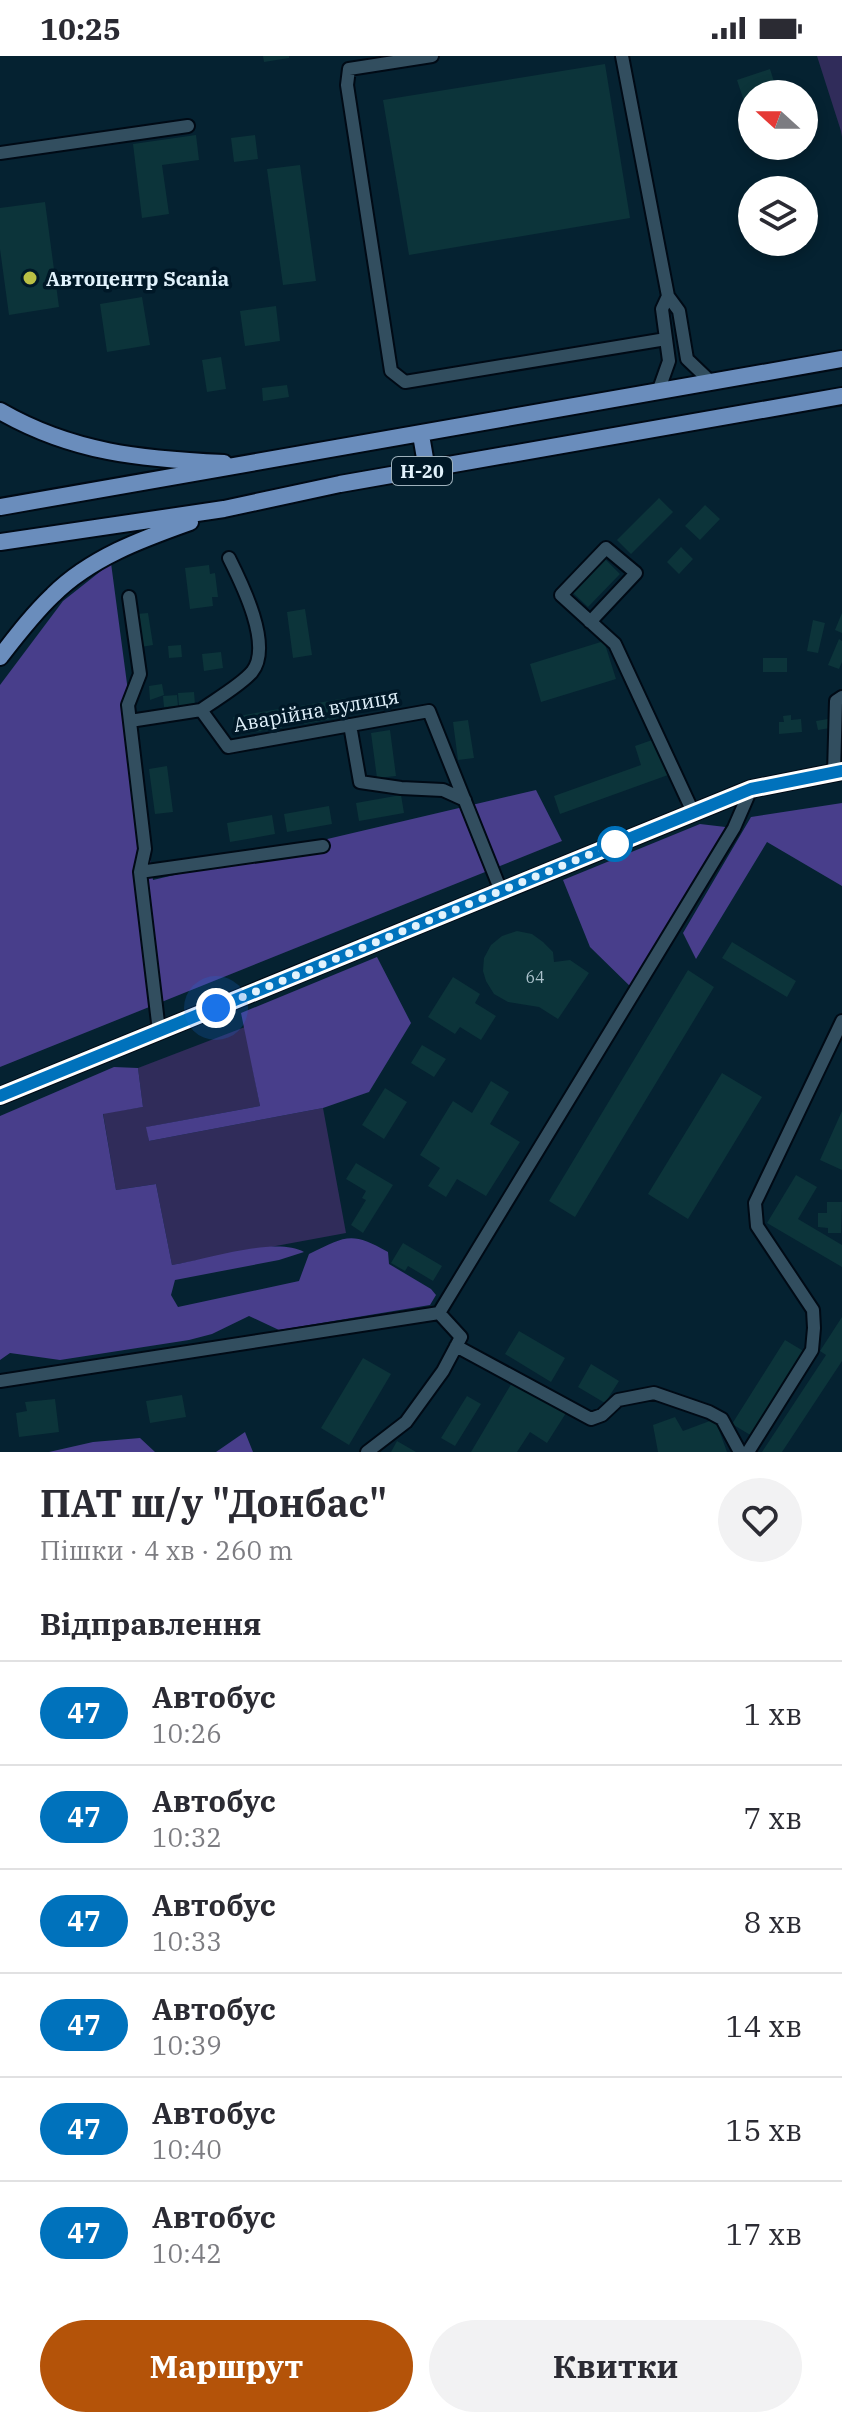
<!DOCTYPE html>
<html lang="uk">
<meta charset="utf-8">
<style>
:root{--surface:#fff;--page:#f2f2f3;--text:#2b2b33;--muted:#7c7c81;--line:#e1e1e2;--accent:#b45309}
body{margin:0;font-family:"IBM Plex Serif",serif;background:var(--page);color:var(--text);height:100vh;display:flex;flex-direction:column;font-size:30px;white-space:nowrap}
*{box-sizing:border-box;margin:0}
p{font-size:26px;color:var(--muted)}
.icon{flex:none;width:44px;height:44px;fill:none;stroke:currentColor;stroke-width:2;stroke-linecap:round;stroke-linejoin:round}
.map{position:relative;height:1396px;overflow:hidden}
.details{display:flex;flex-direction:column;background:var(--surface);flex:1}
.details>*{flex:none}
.badge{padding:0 16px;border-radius:26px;font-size:28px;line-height:52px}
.needle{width:52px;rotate:291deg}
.tools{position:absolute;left:738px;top:24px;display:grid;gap:16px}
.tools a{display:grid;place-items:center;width:80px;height:80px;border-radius:50%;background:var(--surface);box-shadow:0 4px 12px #0003;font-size:40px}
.you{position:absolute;width:40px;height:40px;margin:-20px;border:6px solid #fff;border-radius:50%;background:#1a73e8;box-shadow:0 0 0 12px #1a73e833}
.map>.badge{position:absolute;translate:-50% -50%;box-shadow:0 0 0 4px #fff}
h2{padding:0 40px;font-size:30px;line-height:72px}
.round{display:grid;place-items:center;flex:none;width:84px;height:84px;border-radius:42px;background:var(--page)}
.overview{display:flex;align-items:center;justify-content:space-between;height:136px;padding:0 40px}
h1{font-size:38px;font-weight:700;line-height:60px}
.cta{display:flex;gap:16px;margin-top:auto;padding:16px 40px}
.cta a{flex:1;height:92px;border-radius:48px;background:var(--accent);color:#fff;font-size:32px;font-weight:700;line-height:92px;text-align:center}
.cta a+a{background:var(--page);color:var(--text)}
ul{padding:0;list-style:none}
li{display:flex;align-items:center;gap:24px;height:104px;padding:0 40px;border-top:2px solid var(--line)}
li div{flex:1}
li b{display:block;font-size:30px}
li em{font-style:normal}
li .badge{min-width:88px;font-weight:700;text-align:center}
.status{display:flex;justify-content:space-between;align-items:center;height:56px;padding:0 40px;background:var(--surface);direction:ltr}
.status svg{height:22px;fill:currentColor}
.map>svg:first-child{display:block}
.green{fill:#302c5a}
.forest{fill:#483e8b}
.building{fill:#0c343a}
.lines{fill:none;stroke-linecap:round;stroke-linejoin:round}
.minor-casing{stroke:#000a15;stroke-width:16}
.major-casing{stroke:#000a15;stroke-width:20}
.minor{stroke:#324e5f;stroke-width:12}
.major{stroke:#6a8dbc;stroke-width:16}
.line-casing{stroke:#fff;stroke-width:18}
.line{stroke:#0072bc;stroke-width:12}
.walk{stroke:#e1f2fc;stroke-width:8;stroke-dasharray:0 14.4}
.poi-dot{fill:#bac045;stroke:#001827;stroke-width:3}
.stop-dot{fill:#fff;stroke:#0072bc;stroke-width:4}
.labels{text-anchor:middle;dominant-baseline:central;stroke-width:7;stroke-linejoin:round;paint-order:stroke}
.number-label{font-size:16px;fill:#acc2cc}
.shield{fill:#001827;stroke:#9eb1bc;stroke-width:2}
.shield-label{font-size:18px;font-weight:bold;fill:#e1f2fc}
.poi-label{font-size:20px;font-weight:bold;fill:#e1f2fc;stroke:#001827;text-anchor:start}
.street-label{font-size:20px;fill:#e1f2fc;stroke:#001827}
</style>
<div class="status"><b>10:25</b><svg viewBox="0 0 49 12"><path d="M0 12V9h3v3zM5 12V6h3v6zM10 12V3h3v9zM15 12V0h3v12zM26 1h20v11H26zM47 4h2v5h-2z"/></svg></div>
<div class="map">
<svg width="842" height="1396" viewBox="0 0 842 1396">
<rect width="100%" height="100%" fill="#052231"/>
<path class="green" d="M817,0h25v81l-1,-6z
M245,971l15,79 -113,21 2,14 174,-33 23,125 -174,32 -16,-81 -40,6 -13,-77 40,-6 -5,-39z"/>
<path class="forest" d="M111,507l42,317 383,-90 26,51 -562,226v-382l63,-84z
M842,747v83l-75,-44 -71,117 -13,-26 68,-116z
M700,768l34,4 -98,164 -46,-45 -27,-67z
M377,901l34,66 -42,69 -46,16 -174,33 -3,-14 114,-21 -19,-93z
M114,1011l24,1 5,39 -40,7 13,76 40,-6 16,81c33,-5 103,-29 132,-13l-25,8 -104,20 -4,15 7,12 121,-26 10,-27c37,-18 42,-23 79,-2l1,12 42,25 5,6 -6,10 -151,25 -30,-14 -37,18 -23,6 -129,20 -50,-7 -10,7v-244z
M245,1376l8,20h-37z
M140,1382l15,14h4h-110l44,-10z"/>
<path class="building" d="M263,0h26v2l-25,4z
M605,8l25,154 -221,37 -26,-155z
M770,13l8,25h-26l-1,28 -14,-42z
M196,79l3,25 -37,5 7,49 -27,4 -9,-74z
M255,79l3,24 -24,3 -3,-24z
M300,109l16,116 -33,4 -16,-116z
M45,146l14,105 -50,8 -9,-66v-41z
M142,241l8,48 -43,7 -7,-48z
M276,250l4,35 -35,5 -5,-35z
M221,301l5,32 -19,3 -5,-32z
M287,329l2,12 -26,4 -1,-13z
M659,442l14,14 -42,42 -14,-14z
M705,449l15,14 -20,21 -15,-14z
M681,491l12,12 -14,15 -12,-12z
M605,503l15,15 -32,33 -15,-14z
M209,509l1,9 5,-1 3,24h-6l1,9 -23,3 -5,-41z
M305,553l7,46 -19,3 -6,-46z
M148,557l5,32 -12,2 -5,-33z
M842,557v20l-7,-3z
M813,564l12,3 -7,30 -11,-2z
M839,583l3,2v21l-3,7 -11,-4z
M604,585l12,38 -75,23 -11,-38z
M181,589l1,12 -13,1 -1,-12z
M221,596l2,16 -19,3 -2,-17z
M763,602h24v14h-24z
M162,628l2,11 -14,5 -1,-14z
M194,636l1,12 -16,2 -1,-13z
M177,639l1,11 -14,1 -1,-11z
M346,642l3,18 -45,8 -4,-18z
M279,653l3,19 -46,7 -3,-18z
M791,659v5l10,-1 1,13 -23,2v-12h5l-1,-6z
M828,663l2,9 -12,2 -2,-9z
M468,664l6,38 -16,2 -5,-38z
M390,674l6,46 -19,2 -6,-45z
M655,683l13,36 -108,39 -6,-18 87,-31 -6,-19z
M167,710l6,46 -18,2 -6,-45z
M401,739l3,18 -45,8 -3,-18z
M329,750l3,18 -45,8 -3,-18z
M272,759l3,19 -45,8 -3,-19z
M517,875l15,3 11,8 10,10 1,10 16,-2 19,13 -31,46 -19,-12 -31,-5 -14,-8 -8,-13 -3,-10 1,-13 7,-13 11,-9z
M732,886l64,39 -9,16 -65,-39z
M688,914l26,17 -139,230 -26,-16z
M453,921l27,17 -5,9 21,13 -15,24 -21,-13 -5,7 -27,-17z
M422,989l24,14 -12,18 -23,-14z
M722,1017l40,24 -74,122 -40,-25z
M491,1025l18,11 -19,32 30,18 -34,54 -29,-17 -11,18 -18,-11 12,-18 -20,-13 33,-54 19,12z
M385,1032l22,14 -23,37 -22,-14z
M842,1055v59l-22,-10z
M356,1107l37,22 -30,48 -12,-8 15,-25 -4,-2 4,-7 -20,-12z
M796,1119l21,12 -19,32 44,26v22l-75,-44z
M827,1146h15l-1,31h-13v-5l-10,-1v-14h9z
M403,1187l39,23 -9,15 -25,-15 -3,5 -14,-8z
M842,1261v44l-60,91h-20l64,-97 -6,-4z
M519,1275l46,27 -14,24 -46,-28z
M785,1284l20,12 -53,84 -20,-12z
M363,1302l28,16 -42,71 -28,-17z
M591,1308l28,17 -14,22 -27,-16z
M513,1325l53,32 -19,30 -17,-11 -13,20h-46z
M182,1339l4,22 -36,6 -4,-22z
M467,1340l14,8 -26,42 -14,-8z
M55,1343l4,33 -40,5 -3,-24 11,-2 -2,-9z
M675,1361l8,14 32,-12 12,33h-69l-5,-27z
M397,1385l19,11h-25z"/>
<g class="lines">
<defs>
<path id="minor" d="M432,0l-83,13 -2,16 44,286 14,11 261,-43
M622,0l46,240 11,15 8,48 24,23
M0,97l188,-27
M658,336l11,-31 -7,-52 6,-13
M129,541l11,77 -12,31 17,144 -5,23 19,159
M590,566l46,-49 -30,-25 -45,47 54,49 78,168
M201,654c14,-10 40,-25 51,-38 21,-26 -10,-88 -23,-114
M130,665l71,-11 27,37 201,-36 72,180
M350,669l10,57 41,6 42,2 22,10
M834,717l2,-72 6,-4
M140,816l183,-26
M456,1290l135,73 11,-4 16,-15 36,-7 55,19 13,7 18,33
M0,1325l439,-68 295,-485 17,-39
M367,1396l39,-30 37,-51 18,-34 -22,-24
M748,1396l64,-102 2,-22 -1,-18 -56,-84 -2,-23 87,-182"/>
<path id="major" d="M0,355c73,42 142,48 224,52
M421,379l6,35
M0,451l842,-148
M0,486l224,-33 116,-25 502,-88
M0,601c17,-22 33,-43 53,-62 37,-37 89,-56 137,-73
M0,1040l751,-307 91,-18"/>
</defs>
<use href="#minor" class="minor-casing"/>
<use href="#major" class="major-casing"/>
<use href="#minor" class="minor"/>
<use href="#major" class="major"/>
</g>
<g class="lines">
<defs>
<path id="line" d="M0,1040l751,-307 91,-18"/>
</defs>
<use href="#line" class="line-casing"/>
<use href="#line" class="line"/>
<path class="walk" d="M216,952l399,-164"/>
</g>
<circle class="poi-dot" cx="30" cy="222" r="8"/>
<circle class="stop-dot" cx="615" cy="788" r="16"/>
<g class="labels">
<g class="number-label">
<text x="535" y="921">64</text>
</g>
<rect class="shield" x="392" y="401" width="60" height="28" rx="6"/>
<g class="shield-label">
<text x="422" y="415">Н-20</text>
</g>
<g class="poi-label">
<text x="46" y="222">Автоцентр Scania</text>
</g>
<g class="street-label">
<text transform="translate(316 654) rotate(-10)">Аварійна вулиця</text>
</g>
</g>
</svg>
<div class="tools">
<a><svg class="needle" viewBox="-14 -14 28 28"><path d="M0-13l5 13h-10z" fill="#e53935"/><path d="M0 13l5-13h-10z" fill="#7c7c81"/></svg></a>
<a><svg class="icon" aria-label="layers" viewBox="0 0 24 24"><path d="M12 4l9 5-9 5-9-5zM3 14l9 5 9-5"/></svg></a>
</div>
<div class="you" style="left:216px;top:952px"></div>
</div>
<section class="details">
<div class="overview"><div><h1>ПАТ ш/у &quot;Донбас&quot;</h1><p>Пішки · 4 хв · 260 m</p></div><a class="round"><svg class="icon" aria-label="heart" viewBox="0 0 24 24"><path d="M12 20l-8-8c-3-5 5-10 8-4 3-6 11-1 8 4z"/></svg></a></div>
<h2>Відправлення</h2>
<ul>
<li><span class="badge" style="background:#0072bc;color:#fff">47</span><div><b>Автобус</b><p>10:26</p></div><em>1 хв</em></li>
<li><span class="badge" style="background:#0072bc;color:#fff">47</span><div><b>Автобус</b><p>10:32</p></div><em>7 хв</em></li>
<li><span class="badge" style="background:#0072bc;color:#fff">47</span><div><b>Автобус</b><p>10:33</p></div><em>8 хв</em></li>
<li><span class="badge" style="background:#0072bc;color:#fff">47</span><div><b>Автобус</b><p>10:39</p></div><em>14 хв</em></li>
<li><span class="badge" style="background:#0072bc;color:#fff">47</span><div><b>Автобус</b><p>10:40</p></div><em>15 хв</em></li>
<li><span class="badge" style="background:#0072bc;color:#fff">47</span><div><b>Автобус</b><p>10:42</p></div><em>17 хв</em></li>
</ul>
<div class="cta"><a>Маршрут</a><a>Квитки</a></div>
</section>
